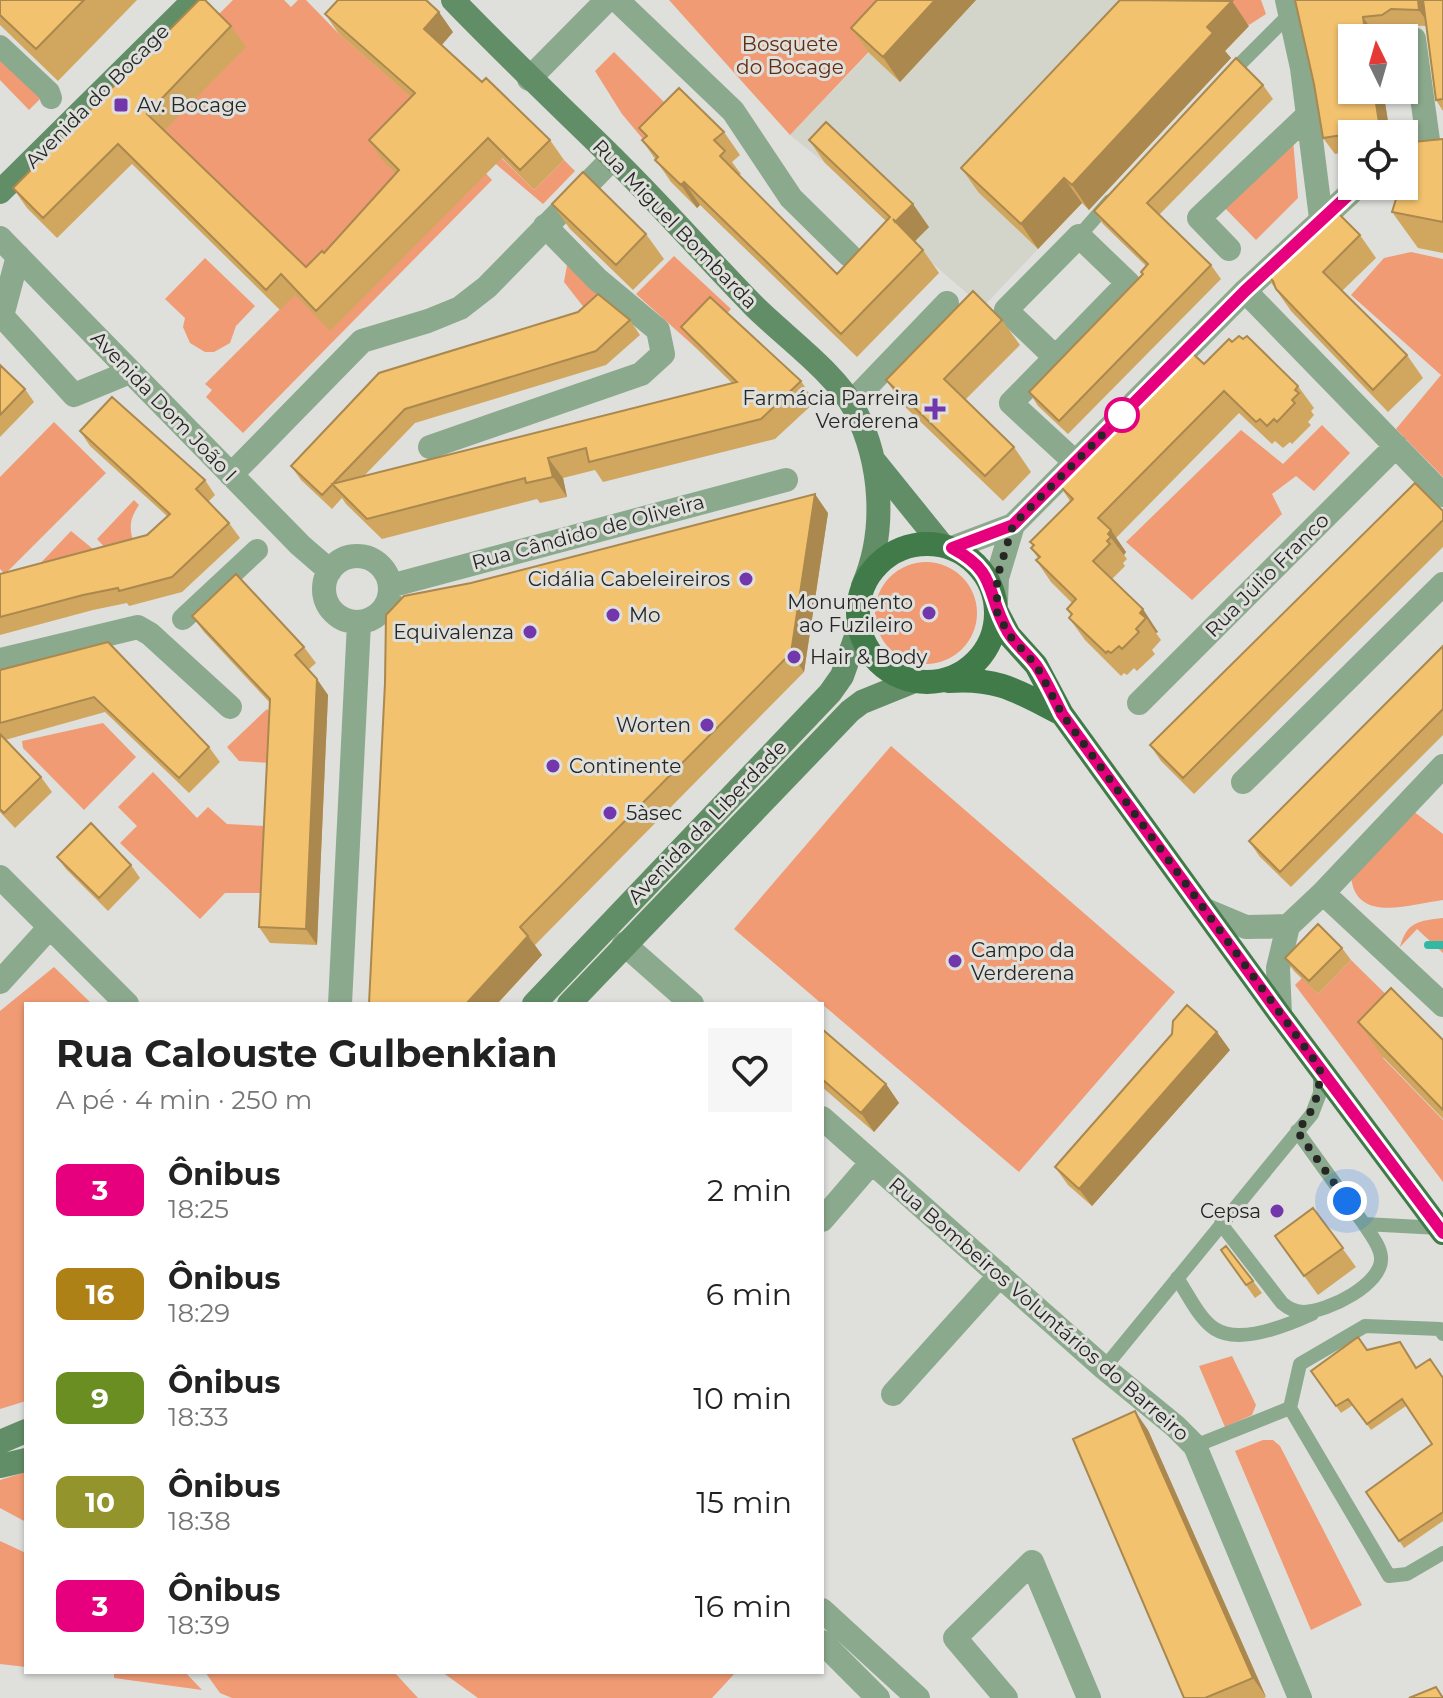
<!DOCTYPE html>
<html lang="pt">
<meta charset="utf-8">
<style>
:root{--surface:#fff;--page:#f6f6f6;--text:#222;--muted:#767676}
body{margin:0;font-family:Montserrat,sans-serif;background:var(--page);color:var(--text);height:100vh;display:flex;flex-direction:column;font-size:30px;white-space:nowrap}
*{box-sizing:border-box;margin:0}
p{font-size:26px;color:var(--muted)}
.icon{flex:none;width:44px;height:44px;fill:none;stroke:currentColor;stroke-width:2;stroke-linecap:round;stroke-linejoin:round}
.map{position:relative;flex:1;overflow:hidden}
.side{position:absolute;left:24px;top:1002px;width:800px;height:672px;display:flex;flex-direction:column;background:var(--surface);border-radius:0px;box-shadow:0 2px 6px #0004}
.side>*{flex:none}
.badge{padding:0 16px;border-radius:12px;font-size:28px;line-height:52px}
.needle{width:52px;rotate:355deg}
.fabs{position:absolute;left:1338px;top:24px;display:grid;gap:16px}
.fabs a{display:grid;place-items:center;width:80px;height:80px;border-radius:0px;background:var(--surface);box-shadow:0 2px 6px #0004;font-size:40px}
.you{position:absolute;width:40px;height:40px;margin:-20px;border:6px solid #fff;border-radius:50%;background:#1a73e8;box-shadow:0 0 0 12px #1a73e833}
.map>.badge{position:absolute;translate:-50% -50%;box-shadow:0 0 0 4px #fff}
.round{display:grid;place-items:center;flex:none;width:84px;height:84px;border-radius:0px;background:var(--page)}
.head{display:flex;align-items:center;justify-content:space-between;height:136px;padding:0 32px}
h1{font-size:38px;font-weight:700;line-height:60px}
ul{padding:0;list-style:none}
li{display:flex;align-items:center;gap:24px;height:104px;padding:0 32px}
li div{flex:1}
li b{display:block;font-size:30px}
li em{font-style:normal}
li .badge{min-width:88px;font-weight:700;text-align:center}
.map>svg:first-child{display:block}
.built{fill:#d3d5ca}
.green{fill:#f09b73}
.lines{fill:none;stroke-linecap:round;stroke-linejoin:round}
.stream{stroke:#32b9a5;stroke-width:8}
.service{stroke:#8ba98d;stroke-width:14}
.pedestrian{stroke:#8ba98d;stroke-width:22}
.minor{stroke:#8ba98d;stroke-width:24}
.tertiary{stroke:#8ba98d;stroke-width:24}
.secondary{stroke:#618e66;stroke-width:24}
.primary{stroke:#417b49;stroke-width:24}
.wall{fill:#d1a75f}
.shaded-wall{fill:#aa884e}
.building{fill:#f3c26f;stroke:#aa884e;stroke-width:2}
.line-casing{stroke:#fff;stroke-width:18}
.line{stroke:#e6007e;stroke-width:12}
.walk{stroke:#262725;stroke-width:8;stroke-dasharray:0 14.4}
.poi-dot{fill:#7337ac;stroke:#dfdfdc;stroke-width:3}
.stop-dot{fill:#fff;stroke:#e6007e;stroke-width:4}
.labels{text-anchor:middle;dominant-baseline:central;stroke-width:6;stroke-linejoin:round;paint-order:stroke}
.park-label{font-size:20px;fill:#612b0f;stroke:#dfdfdc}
.street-label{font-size:20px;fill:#262725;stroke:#dfdfdc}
.poi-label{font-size:20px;fill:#262725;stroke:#dfdfdc;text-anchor:start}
</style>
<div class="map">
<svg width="1443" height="1698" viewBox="0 0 1443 1698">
<rect width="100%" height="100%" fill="#dfdfdc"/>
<path class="built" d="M976,0h185l-182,192 59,57 -55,58 -72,-62 17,-18 -103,-64 -35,-28 79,-82 31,28z"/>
<path class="green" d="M233,0h51l7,7 7,-7h8l33,34 91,79 62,67 -249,253 -37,-36 6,-7 -7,-6 106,-106 -149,-144 54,-117z
M669,0h249l-128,135z
M1222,0h39l5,14 -17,11z
M0,47l47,45 -18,18 -29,-30z
M614,52l62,62 -29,30 -25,-30 -27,-43z
M1293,140l5,58 -42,42 -35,-36z
M489,146l45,44 30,-30 11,11 -32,33 -60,-51z
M1411,252l32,7v218l-47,-48 45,-54 -90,-80 33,-37z
M674,256l57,53 -36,38 -59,-53z
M205,258l50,48 -19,20 -6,17 -16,9h-9l-15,-9 -7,-16 2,-9 -20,-19z
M567,265l37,36 -15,13 -25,-32z
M54,422l52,51 -101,101 -5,-5v-92z
M1322,425l28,28 -36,38 -18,-15 -24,18 10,20 -90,86 -66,-58 115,-112 42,34z
M134,500l5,5c-11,16 -10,26 -3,44l-25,5 -14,-15z
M71,531l22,18 1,6 -60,15z
M875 613a51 51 0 1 1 102 0a51 51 0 1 1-102 0Z
M267,709l6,6 -3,48 -31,-2 -12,-14z
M103,723l33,34 -52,53 -61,-62 -1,-7z
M891,746l284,246 -156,180 -285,-243z
M153,772l44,46 11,-11 19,17 38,2 -3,67h-37l-25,26 -80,-76 17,-17 -19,-19z
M1413,811l30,23v66c-32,4 -89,25 -92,-25z
M1443,918v35l-26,-24 -17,18c7,-26 19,-26 43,-29z
M1351,960l65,64 -33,34 60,62v62l-148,-197 7,-7 16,16z
M54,967l38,37h-66v397l-26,8v-398z
M1232,1356l24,49 -4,10 -27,12 -26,-61z
M1263,1440h10l7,6 82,159 -51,25 -76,-179z
M26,1472v50l-26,-14v-28z
M0,1541l26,12v114l-26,-3z
M114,1672h71l17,18 -88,-12z
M205,1672h189l24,26h-186l-12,-5z
M442,1672h294l-24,26h-234z"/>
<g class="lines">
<path class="stream" d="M1428,945h15"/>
<path class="service" d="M1229,75l62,-62
M1079,236l31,-35
M1297,1131l67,93 76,4
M1221,1224l61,79c7,6 13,9 22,9 23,0 80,-28 77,-55 -1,-12 -11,-23 -17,-33
M1177,1278c11,16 22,41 38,51 25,16 73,-4 97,-15
M1443,1334l-3,-5 -75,-3 -65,38 -10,44 99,168 18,-2 36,-21
M1104,1368l208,-254 8,-21v-20
M1195,1446l95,-38"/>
<path class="pedestrian" d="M0,46l49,46 2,6
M183,619l74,-69"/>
<path class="minor" d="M617,0l116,111 58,87 58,57
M1287,0l15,68 19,150
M1404,40l10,-1 16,116
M529,79l78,-79
M0,238l300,307 30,26
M1229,249l-30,-31 109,-103
M18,256l-16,60 72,79 56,-23
M1245,291l198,204
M1056,358l-50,-48 73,-74 49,47 -117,120 64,59
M851,403l96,-100
M430,447l211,-73 22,-20 -5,-24 -61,-51 -52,-53
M231,475l131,-134 66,-20 32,-13 27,-21 126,-129
M324 589a33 33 0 1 1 66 0a33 33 0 1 1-66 0Z
M390,586l396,-106
M0,660l138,-33 12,7 80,73
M1139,703l257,-257
M1443,766l-120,127 120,112
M1243,782l200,-198
M0,877l127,127
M1203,909l43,18 42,-1
M624,944l68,60
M0,982l49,-54
M340,1004l19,-381
M1280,1015l-2,-47 10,-42 35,-33
M822,1118l282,250 71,58 20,20 105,252
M822,1220l50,-58
M893,1394l107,-119
M822,1610l96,88
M822,1642l56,56
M1006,1698l-51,-60 77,-76 57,136"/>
<path class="tertiary" d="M952,548l61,-23 232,-234 113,-105
M996,602l1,-24 16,-53"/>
<path class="secondary" d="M453,0c52,54 106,105 159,157 49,48 94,100 142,149 30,30 83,68 101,104 27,53 32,121 8,176
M0,192l194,-192
M875,462l67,83
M534,1004l296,-311 12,-17 17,-48
M569,1004l281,-293 12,-9 52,-21
M0,1442l26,-11
M0,1466l26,-6"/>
<path class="primary" d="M858 613a69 69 0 1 1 138 0a69 69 0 1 1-138 0Z
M997,612l12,23 27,30 26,49 218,301 163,218
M948,681c50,-4 71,11 114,33"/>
</g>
<path class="wall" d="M0,0h137l-79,81 -58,-56z
M877,0h99l-76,82 -31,-29 -18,-25z
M1295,0h148v111l-7,-11 -10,-74 -24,-1 -9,6 -19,2 1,5h-23v52h31l7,44h-38v17l-17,3 -12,-16 -9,-54z
M325,14l128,18 -11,13 40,37 68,58 14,20 -30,30 -32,-32 -172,173 -35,-36 -15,15 -148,-146 -75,74 -30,-30 -14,-20 218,-162 15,21 -81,83 141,137 18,-14 72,-80 -13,-12 -14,-21 42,-43 -72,-63z
M1249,26l-24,25 6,7 -142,152 -7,-7 -44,46 -59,-56 -18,-25z
M1263,85l10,14 -114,116 52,50 10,14 -153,155 -30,-28 -9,-14 114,-117 -2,-3 5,-6 -43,-42 -9,-13z
M639,128l85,4 16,23 -8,7 9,12 -2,1 98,99 49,-53 -61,-58 -16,-23 120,87 -14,14 8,9 16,23 -82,84 -157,-152 -3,3 -26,-26 -29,-42 4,-3z
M1443,139v114l-25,-5 -26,-36z
M552,204l94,30 18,25 -31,31 -63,-61z
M1360,235l16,23 -34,33 65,64 16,23 -35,34 -97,-101 -30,-43z
M630,320l10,15 -34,30 -191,58 -51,53 368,-93 -37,-36 -14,-20 120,54 14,21 -40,37 -172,43 -8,-12 -32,8 4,19 -27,6 -3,-4 -155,40 -36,-35 -4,-6 -10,11 -31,-29 -10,-14 88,-93z
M1002,320l18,25 -55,55 49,47 17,25 -28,29 -100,-96 -17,-25z
M1232,342l66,44 16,22 -3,3 3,4 -6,7 3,3 -19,19 -2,-2 -7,6 -8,-7 -3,3 -33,-31 -123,125 10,14 -2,3 3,4 -4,4 2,3 -13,13 46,53 -2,1 5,7 -9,10 3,4 -18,17 -3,-3 -7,7 -3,-2 -3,3 -36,-36 -16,-22 2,-3 -4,-6 5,-6 -21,-21 -15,-22 2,-2 -7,-10 2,-2 -3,-4 40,-41 -10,-15 128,-131 16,9z
M0,365l25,24 9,13 -34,35z
M80,431l125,49 10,15 -7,7 21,21 11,15 -58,54 -53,14 -2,-3 -34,7 -93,25v-61l147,-39 20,-19 -77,-70z
M1443,511v36l-249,247 -33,-33 -11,-16z
M828,513l-24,159 -269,273 7,10 -45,49h-128z
M192,616l112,31 12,16 -8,7 20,25 -11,250 -47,-2 -11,-16 11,-224 -66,-71z
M108,642l101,105 11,15 -31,31 -84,-81 -100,28 36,37 11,15 -37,36 -15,-16v-142z
M1443,646v89l-152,152 -31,-30 -11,-16z
M57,857l74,8 9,13 -32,33 -42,-42z
M1342,948l9,12 -33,34 -24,-23 -9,-13z
M1358,1022l85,18v79l-60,-62z
M822,1029l64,55 13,19 -25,29 -52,-45z
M1230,1050l-138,156 -24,-21 -13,-18z
M1313,1208l43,59 -38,28 -43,-59z
M1221,1250l32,31 9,12 -7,5z
M1416,1368l27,10v143l-39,27 -38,-56 66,-48 -26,-38 -35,24 -18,-25 -12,8 -30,-42z
M1148,1430l118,267 -2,1h-80z"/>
<path class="shaded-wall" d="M935,0h41l-76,82 -17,-25z
M1418,0h9l3,26 -11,-16z
M1232,1l17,25 -24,25 6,7 -142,152 -17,-25 135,-158z
M439,12l14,20 -15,17 -14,-20z
M1363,17l11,16 1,5h-9z
M1374,90h9l7,44h-6l-4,-5z
M1064,178l18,25 -44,46 -17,-25z
M684,182l16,23 -3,3 -16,-23z
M913,204l16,23 -18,18 -16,-23z
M548,458l15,20 4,19 -14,-20z
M815,494l13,19 -24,159 -13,-19z
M1111,530l15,22 -2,3 -16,-21z
M1143,609l15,23 -2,1 -10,-15 -6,-5z
M317,679l11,16 -11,250 -11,-16z
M528,936l14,19 -45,49h-31z
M1217,1032l13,18 -138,156 -13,-17z
M886,1084l13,19 -25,29 -13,-19z
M1135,1411l13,19 118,267 -13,-19z"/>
<path class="building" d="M0,0h84l-48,49 -36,-34z
M199,0h6l26,26 -84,88 159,153 16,-16 2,2 75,-83 -30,-30 46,-47 -90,-79 13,-14h88l13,12 -15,17 58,53 4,-4 64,62 -30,30 -32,-32 -172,173 -35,-37 -15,16 -148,-146 -75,74 -30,-30z
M877,0h58l-52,57 -32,-29z
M1120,0l112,1 -25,26 6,6 -141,152 -8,-7 -43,46 -60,-56z
M1295,0h123l1,10 -28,-1 -9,6 -19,2 3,21h-14v52h22l6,39 -57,9 -9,-54z
M1423,0h20v99l-7,1z
M1236,58l27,27 -116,118 64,62 -152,156 -30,-29 114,-118 -2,-2 7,-8 -54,-53z
M679,88l45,44 -10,8 11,11 -5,5 117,118 53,-57 -81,-77 17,-18 87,82 -18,18 -2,-3 30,31 -82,84 -157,-152 -3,3 -26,-25 3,-3 -16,-17 5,-4 -8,-8z
M1443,139v83l-51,-10 8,-26h4v-13l9,-31z
M583,172l63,62 -30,31 -64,-61z
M1328,203l32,32 -37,37 84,83 -34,35 -97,-101 -3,-8 -12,-13z
M973,291l29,29 -58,59 70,68 -29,29 -99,-96z
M598,294l32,26 -34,31 -191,58 -83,86 -31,-29 88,-93 199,-61z
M710,297l91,84 -40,38 -172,43 -3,-14 -38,10 5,19 -27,6 -1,-5 -158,41 -35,-35 405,-102 -56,-55z
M1239,336l4,3 4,-3 51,50 -3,4 4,3 -7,7 3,3 -18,19 -3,-3 -7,7 -7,-7 -4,3 -32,-31 -126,127 13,12 -3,4 3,3 -4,4 3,3 -17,17 50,48 -3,4 6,5 -10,11 3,3 -17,17 -3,-3 -8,7 -3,-2 -2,2 -37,-35 3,-4 -5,-5 9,-10 -40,-39 4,-3 -9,-9 3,-3 -4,-3 43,-43 -13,-13 3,-3 -3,-3 124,-129 4,4 3,-3 13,12 25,-25 3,3z
M0,365l25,24 -25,26z
M112,397l93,83 -9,9 33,34 -57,54 -53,14 -1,-3 -35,7 -83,22v-43l147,-39 23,-21 -90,-83z
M1415,483l28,28v9l-260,258 -33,-33z
M815,494l-24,159 -271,274 8,9 -62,68h-97l16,-321 1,-68 18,-19 67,-13z
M236,574l68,73 -9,8 22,24 -11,250 -47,-2 11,-228 -78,-83z
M108,642l101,105 -30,31 -85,-81 -94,26v-53z
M1443,646v63l-163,163 -31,-31z
M0,734l41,43 -37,36 -4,-4z
M91,823l40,42 -32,33 -42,-41z
M1318,924l24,24 -33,33 -24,-23z
M1391,988l52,52v70l-85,-88z
M1187,1005l30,27 -138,157 -24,-22 117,-133 1,-13z
M822,1029l64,55 -25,29 -39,-34z
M1313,1208l30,40 -39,28 -29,-40z
M1226,1246l27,35 -7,4 -25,-35z
M1358,1337l9,13 33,-8 16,26 14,-9 13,19v134l-44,29 -33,-49 66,-48 -30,-45 -35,25 -19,-25 -12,7 -25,-35z
M1135,1411l118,267 -48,20h-21l-111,-259z
M1436,1687l7,11h-34z"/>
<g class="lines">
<defs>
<path id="line" d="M1358,186l-113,105 -232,234 -61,23c47,25 33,45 56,84 7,12 19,21 28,33 10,15 18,33 26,49l218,301 163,218"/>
</defs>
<use href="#line" class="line-casing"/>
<use href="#line" class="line"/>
<path class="walk" d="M1122,415l-109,110 -16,53v34l12,23 27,30 26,49 258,354c0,27 -6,43 -23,63l50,70"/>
</g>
<g class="poi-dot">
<rect x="113" y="97" width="16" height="16" rx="4"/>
<path d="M931 397h8v8h8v8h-8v8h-8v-8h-8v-8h8z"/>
<circle cx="746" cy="579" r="8"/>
<circle cx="929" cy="613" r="8"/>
<circle cx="613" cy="615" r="8"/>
<circle cx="530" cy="632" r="8"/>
<circle cx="794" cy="657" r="8"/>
<circle cx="707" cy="725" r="8"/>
<circle cx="553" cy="766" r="8"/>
<circle cx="610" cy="813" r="8"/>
<circle cx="955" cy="961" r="8"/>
<circle cx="1277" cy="1211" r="8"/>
</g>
<circle class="stop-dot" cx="1122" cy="415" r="16"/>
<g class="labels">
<g class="park-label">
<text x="790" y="44">Bosquete<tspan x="790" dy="23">do Bocage</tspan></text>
</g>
<g class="street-label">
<text transform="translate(97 96) rotate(-45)">Avenida do Bocage</text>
<text transform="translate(675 224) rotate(46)">Rua Miguel Bombarda</text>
<text transform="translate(164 406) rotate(46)">Avenida Dom João I</text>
<text transform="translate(588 532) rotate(-15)">Rua Cândido de Oliveira</text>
<text transform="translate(1267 575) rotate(-45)">Rua Júlio Franco</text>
<text transform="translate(707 822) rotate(-46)">Avenida da Liberdade</text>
<text transform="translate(1039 1309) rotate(41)">Rua Bombeiros Voluntários do Barreiro</text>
</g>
<g class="poi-label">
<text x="137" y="105">Av. Bocage</text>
<text x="919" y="398" text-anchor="end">Farmácia Parreira<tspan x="919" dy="23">Verderena</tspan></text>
<text x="730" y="579" text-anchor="end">Cidália Cabeleireiros</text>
<text x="913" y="602" text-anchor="end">Monumento<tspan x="913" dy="23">ao Fuzileiro</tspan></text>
<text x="629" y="615">Mo</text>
<text x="514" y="632" text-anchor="end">Equivalenza</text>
<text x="810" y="657">Hair &amp; Body</text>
<text x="691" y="725" text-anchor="end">Worten</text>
<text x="569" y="766">Continente</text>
<text x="626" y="813">5àsec</text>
<text x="971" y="950">Campo da<tspan x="971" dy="23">Verderena</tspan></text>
<text x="1261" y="1211" text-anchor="end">Cepsa</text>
</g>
</g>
</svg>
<div class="fabs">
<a><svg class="needle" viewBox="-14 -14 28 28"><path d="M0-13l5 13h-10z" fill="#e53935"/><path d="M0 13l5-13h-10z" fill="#767676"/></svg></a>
<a><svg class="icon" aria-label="locate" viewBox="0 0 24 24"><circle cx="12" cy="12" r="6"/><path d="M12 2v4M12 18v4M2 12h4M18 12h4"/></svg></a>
</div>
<div class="you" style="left:1347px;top:1201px"></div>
<section class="side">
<div class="head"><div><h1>Rua Calouste Gulbenkian</h1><p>A pé · 4 min · 250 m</p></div><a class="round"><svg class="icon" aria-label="heart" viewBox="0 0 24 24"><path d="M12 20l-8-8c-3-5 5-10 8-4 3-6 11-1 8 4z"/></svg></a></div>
<ul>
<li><span class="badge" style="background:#e6007e;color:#fff">3</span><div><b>Ônibus</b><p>18:25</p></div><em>2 min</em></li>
<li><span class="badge" style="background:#ad8116;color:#fff">16</span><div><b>Ônibus</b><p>18:29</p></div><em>6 min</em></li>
<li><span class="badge" style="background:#6b8e23;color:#fff">9</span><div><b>Ônibus</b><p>18:33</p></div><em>10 min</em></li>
<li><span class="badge" style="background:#93952c;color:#fff">10</span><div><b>Ônibus</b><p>18:38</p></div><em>15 min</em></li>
<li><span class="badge" style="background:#e6007e;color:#fff">3</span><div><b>Ônibus</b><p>18:39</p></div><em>16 min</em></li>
</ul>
</section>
</div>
